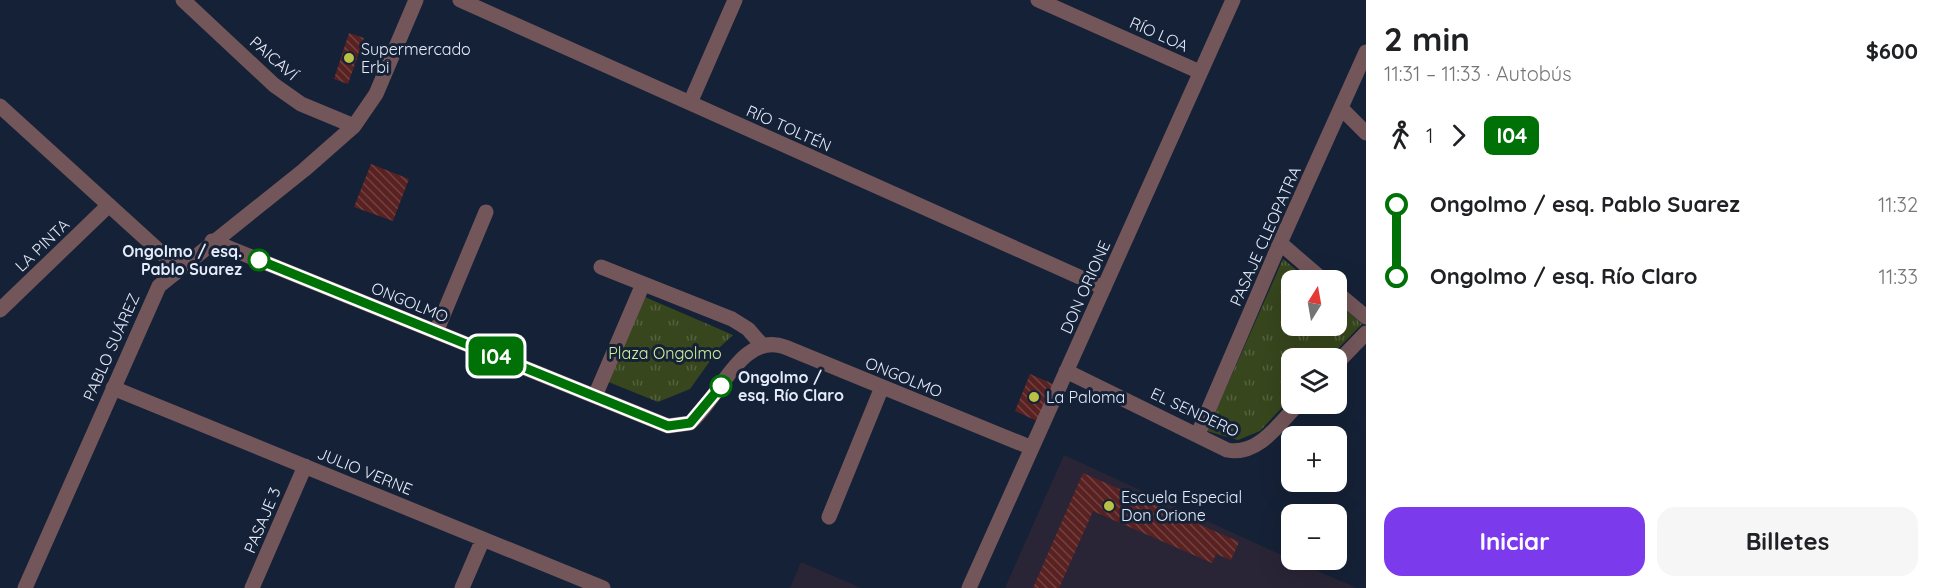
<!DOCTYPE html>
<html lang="es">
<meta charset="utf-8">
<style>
:root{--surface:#fff;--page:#f6f6f6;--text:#202124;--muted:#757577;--accent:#7c3aed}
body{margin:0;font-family:Quicksand,sans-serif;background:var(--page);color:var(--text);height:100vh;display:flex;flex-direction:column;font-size:22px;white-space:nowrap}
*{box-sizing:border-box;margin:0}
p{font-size:20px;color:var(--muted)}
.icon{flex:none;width:33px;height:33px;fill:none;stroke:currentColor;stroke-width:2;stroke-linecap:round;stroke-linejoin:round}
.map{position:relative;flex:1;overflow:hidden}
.sheet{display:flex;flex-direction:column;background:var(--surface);width:570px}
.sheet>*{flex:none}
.badge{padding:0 12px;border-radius:9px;font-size:21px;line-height:39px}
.needle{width:39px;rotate:11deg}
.controls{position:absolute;left:1281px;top:270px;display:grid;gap:12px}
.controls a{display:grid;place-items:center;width:66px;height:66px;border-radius:12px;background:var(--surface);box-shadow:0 6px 24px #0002;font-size:30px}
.map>.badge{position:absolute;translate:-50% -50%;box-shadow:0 0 0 3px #fff}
.legs{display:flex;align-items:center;gap:9px;height:66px;padding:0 18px;font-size:20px}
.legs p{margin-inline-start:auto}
.overview{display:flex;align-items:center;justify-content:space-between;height:102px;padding:0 18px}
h1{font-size:33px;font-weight:800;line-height:45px}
.primary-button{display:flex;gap:12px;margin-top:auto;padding:12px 18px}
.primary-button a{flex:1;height:69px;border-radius:18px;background:var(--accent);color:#fff;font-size:24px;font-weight:800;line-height:69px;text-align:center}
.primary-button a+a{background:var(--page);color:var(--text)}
ul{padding:0 18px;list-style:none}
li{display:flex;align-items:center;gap:21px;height:72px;font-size:22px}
li i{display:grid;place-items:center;width:9px;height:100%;margin:0 8px;background:currentColor}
li i::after{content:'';width:15px;height:15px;margin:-8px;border:4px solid;border-radius:50%;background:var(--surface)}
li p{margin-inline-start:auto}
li:first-child i{background:linear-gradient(#0000 50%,currentColor 0)}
li:last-child i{background:linear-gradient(currentColor 50%,#0000 0)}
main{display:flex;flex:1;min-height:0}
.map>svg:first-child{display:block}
.education{fill:#2a2536}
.park{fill:url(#park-tufts)}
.building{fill:url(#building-back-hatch)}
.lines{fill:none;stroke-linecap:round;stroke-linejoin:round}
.minor{stroke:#735659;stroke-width:15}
.line-1-casing{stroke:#fff;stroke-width:14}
.line-1{stroke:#007106;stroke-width:9}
.poi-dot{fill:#bac045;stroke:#152136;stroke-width:2}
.stop-1-dot{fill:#fff;stroke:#007106;stroke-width:3}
.labels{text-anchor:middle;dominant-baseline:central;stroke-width:6;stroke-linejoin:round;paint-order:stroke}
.street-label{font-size:16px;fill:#e4ecfb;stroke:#152136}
.poi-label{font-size:16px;fill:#e4ecfb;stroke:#152136;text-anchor:start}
.stop-label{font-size:16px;font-weight:bold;fill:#e4ecfb;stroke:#152136;text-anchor:end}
.park-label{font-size:16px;fill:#d0f29e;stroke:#152136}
</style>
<main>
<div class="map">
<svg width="1366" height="588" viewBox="0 0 1366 588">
<defs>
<pattern id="park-tufts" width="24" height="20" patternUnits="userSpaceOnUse" patternTransform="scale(1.5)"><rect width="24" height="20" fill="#37461d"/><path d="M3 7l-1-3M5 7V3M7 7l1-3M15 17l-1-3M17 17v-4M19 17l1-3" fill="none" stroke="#54613f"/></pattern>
<pattern id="building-back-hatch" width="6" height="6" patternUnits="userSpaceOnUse" patternTransform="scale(1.5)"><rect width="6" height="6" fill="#5a2121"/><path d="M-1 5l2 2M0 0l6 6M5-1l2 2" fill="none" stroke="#724142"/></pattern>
</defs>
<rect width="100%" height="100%" fill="#152136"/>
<path class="education" d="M1064,455l228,105 65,28h-352z
M801,562l60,26h-71z"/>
<path class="park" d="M1283,259l26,21h-17v46h44l1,-23 25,21 -33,34h-37l-1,40 -31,33 -22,9 -31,-9z
M645,297l88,38 -13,12 -30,42 -32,13 -52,-21z"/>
<path class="building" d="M349,33l15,5 -16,46 -14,-5z
M371,164l38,15 -16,42 -39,-14z
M1030,374l23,10 -16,37 -22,-10z
M1083,473l156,69 -8,18 -15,-6 -4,9 -119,-52 -34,77h-26z"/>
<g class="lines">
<path class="minor" d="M183,0l91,85 27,19 53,22
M460,0l644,288
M1038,0l162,72
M690,103l45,-103
M0,106l178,162
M1341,108l25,25
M212,241l456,185 22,-3c29,-24 51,-92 95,-76l247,101
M1280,243l43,37
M601,267l131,52 16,10 14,16
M1336,292l30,25
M0,310l109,-105
M436,332l50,-120
M1336,364l30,-31
M1066,371l161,79c31,6 52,-26 71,-46
M113,388l490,200
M595,396l48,-112
M1198,434l82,-191 86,-191
M829,517l53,-130
M25,588l134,-302 145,-116 50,-44 22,-32 40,-94
M252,588l53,-122
M462,588l21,-49
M969,588l264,-588"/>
</g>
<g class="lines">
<defs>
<path id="line-1" d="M259,260l409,166 22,-3 31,-37"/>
</defs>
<use href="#line-1" class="line-1-casing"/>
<use href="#line-1" class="line-1"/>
</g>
<g class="poi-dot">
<circle cx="349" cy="58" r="6"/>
<circle cx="1034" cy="397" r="6"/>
<circle cx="1109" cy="506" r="6"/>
</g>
<g class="stop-1-dot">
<circle cx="259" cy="260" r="10"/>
<circle cx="721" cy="386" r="10"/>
</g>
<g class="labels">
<g class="street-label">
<text transform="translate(1159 34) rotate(24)">RÍO LOA</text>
<text transform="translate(274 58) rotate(41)">PAICAVÍ</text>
<text transform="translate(789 128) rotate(24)">RÍO TOLTÉN</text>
<text transform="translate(1265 236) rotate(-66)">PASAJE CLEOPATRA</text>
<text transform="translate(42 245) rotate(-44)">LA PINTA</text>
<text transform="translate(1085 287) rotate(-66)">DON ORIONE</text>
<text transform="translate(410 302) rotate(22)">ONGOLMO</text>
<text transform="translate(111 347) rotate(-66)">PABLO SUÁREZ</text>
<text transform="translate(904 377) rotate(22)">ONGOLMO</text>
<text transform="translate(1195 412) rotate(25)">EL SENDERO</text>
<text transform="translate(365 471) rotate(22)">JULIO VERNE</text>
<text transform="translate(262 520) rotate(-67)">PASAJE 3</text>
</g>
<g class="poi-label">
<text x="361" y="49">Supermercado<tspan x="361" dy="18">Erbi</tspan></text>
<text x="1046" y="397">La Paloma</text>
<text x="1121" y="497">Escuela Especial<tspan x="1121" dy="18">Don Orione</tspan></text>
</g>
<g class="stop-label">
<text x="242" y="251">Ongolmo / esq.<tspan x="242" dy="18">Pablo Suarez</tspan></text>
<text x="738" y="377" text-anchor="start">Ongolmo /<tspan x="738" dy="18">esq. Río Claro</tspan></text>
</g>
<g class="park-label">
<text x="665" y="353">Plaza Ongolmo</text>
</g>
</g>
</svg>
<div class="controls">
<a><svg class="needle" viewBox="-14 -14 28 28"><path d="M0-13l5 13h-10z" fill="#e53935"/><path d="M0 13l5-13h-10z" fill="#757577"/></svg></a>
<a><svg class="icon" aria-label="layers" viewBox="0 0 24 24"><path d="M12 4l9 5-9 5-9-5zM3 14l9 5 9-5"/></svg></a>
<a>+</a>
<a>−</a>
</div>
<b class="badge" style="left:496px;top:356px;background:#007106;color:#fff">I04</b>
</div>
<section class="sheet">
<div class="overview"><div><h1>2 min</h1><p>11:31 – 11:33 · Autobús</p></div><b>$600</b></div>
<div class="legs"><svg class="icon" aria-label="walk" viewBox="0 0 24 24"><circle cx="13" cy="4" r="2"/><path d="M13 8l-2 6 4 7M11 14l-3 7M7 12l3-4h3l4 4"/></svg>1<svg class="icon" aria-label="forward" viewBox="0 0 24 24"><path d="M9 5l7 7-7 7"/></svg><b class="badge" style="background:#007106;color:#fff">I04</b></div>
<ul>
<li><i style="color:#007106"></i><b>Ongolmo / esq. Pablo Suarez</b><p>11:32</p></li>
<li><i style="color:#007106"></i><b>Ongolmo / esq. Río Claro</b><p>11:33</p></li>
</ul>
<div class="primary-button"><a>Iniciar</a><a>Billetes</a></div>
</section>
</main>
